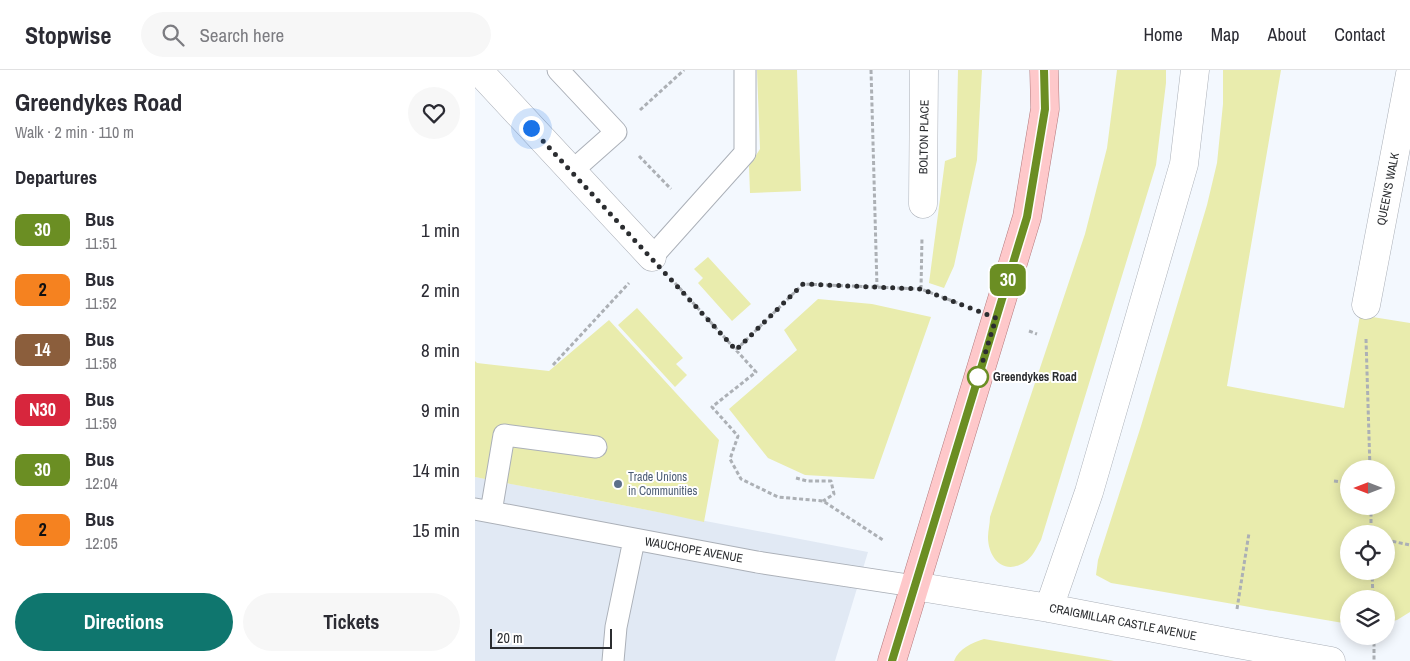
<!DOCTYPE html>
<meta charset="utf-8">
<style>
:root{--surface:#fff;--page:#f7f7f7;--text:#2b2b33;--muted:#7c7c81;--line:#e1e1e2;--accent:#0f766e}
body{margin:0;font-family:"Archivo Narrow",sans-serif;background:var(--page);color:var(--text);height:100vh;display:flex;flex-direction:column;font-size:19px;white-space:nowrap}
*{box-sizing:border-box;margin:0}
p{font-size:16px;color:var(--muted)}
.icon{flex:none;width:28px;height:28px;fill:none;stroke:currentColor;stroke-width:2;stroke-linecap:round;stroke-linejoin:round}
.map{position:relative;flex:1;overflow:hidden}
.drawer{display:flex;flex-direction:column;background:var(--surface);width:475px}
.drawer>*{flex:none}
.badge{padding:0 10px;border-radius:8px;font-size:18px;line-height:32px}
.needle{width:32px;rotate:270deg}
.buttons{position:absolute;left:865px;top:390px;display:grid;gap:10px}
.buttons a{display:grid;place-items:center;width:55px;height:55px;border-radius:50%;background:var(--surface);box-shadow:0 2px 12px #0003;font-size:25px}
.scale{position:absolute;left:15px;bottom:12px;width:122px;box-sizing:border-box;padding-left:5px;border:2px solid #2b2d30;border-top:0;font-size:14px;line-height:18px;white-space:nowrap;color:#2b2d30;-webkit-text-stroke:4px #fff;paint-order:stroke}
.you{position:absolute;width:25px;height:25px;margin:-12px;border:4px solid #fff;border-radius:50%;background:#1a73e8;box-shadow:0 0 0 8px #1a73e833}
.map>.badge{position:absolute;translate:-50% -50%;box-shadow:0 0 0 2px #fff}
h2{padding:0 15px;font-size:19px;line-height:45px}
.round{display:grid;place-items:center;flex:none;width:52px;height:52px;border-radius:26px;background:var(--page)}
.overview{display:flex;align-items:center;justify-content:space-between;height:85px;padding:0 15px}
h1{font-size:24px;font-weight:700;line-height:38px}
.primary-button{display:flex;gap:10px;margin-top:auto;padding:10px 15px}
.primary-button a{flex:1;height:58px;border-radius:30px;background:var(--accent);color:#fff;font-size:20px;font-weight:700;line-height:58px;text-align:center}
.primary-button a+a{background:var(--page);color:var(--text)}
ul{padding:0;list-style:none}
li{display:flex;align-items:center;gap:15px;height:60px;padding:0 15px}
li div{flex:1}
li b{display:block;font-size:19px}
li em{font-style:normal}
li .badge{min-width:55px;font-weight:700;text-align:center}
header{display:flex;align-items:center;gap:30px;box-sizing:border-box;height:70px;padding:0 25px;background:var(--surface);border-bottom:1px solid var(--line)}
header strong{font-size:24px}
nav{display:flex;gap:28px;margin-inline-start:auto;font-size:18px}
.search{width:350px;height:45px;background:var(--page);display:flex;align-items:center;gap:12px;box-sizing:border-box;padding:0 18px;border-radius:28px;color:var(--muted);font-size:19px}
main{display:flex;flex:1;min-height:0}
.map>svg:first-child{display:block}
.built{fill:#e1e9f4}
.green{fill:#e9ecad;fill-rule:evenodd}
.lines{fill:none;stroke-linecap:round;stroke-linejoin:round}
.service-casing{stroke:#abb0b8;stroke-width:23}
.minor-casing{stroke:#abb0b8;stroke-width:29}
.primary-casing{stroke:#b47a7d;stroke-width:29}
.path{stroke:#acb0b5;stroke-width:3;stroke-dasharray:4 2.5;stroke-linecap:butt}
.service{stroke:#fff;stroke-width:21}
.minor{stroke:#fff;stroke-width:28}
.primary{stroke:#fec8ca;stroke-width:28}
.line-casing{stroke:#fff;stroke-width:11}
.line{stroke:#6b8e23;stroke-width:8}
.walk{stroke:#2b2d30;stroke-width:5;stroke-dasharray:0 9}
.stop-dot{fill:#fff;stroke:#6b8e23;stroke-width:2.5}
.service-dot{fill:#5c6f8a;stroke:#fff;stroke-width:2}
.labels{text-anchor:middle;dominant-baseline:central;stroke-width:4;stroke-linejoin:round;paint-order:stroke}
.street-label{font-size:12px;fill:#2b2d30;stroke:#fff}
.stop-label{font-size:12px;font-weight:bold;fill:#2b2d30;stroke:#fff;text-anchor:start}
.service-label{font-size:12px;fill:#4e5e75;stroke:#fff;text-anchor:start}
</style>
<header>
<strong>Stopwise</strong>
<div class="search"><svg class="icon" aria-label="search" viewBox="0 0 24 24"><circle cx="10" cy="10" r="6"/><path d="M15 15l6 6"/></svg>Search here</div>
<nav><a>Home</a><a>Map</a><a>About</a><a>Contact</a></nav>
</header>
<main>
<section class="drawer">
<div class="overview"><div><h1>Greendykes Road</h1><p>Walk · 2 min · 110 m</p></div><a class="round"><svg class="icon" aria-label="heart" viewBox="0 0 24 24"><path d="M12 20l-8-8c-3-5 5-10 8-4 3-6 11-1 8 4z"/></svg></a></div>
<h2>Departures</h2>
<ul>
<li><span class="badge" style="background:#6b8e23;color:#fff">30</span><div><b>Bus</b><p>11:51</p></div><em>1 min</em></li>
<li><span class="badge" style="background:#f58220;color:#111">2</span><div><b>Bus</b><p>11:52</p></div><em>2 min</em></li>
<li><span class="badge" style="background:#8b5e3c;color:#fff">14</span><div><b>Bus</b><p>11:58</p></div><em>8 min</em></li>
<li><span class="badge" style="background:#d7263d;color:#fff">N30</span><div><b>Bus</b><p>11:59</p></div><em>9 min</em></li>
<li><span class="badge" style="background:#6b8e23;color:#fff">30</span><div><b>Bus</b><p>12:04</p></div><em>14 min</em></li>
<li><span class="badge" style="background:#f58220;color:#111">2</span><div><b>Bus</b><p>12:05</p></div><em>15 min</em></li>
</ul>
<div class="primary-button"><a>Directions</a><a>Tickets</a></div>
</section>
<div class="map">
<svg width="935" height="591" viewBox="0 0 935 591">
<rect width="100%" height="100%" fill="#f3f8fe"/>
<path class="built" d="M0,407l393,75 -33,109h-360z"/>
<path class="green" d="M282,0h40l4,121 -51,2 -1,-27 11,-17z
M483,0h24l-5,90 -23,106 -10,22 -15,-5 16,-122 11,-4z
M642,0h49v13l-10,82 -115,375c-4,7 -9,18 -16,22 -21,14 -37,-4 -37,-25 0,-7 2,-13 2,-20l95,-283 22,-86z
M748,0h58l-54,316 117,22 16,-93 50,8v289l-13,8 -11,3v-24h-37v25c-80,-13 -159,-28 -238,-41l-15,-8 2,-15 43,-134 66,-221 10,-42 6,-59zM874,399h37v37h-37zM874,464h37v37h-37z
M233,187l43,47 -19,17 -34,-38 5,-5 -9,-9z
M343,229l54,5 59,13 -57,162 -69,-4 -37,-17 -39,-49 68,-59 -13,-20z
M162,238l46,50 -7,6 11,11 -12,12 -57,-62z
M134,250l110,120 -15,82c-76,-17 -153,-30 -229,-45v-116l2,2 72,8z
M509,569l130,22h-160c5,-13 18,-18 30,-22z"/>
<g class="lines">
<defs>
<path id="service" d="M83,0l58,62 -44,39
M177,187l93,-104v-83
M0,439l282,53 157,24
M16,442l13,-77 92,12
M138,591l3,-34 18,-87"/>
<path id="minor" d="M3,0l174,187
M448,134l1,-134
M891,235l44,-231
M439,516l135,22 183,35 99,18
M574,538l40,-116 95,-328 11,-94"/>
<path id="primary" d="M417,591l135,-444 18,-108 -1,-39"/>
</defs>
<use href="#service" class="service-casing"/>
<use href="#minor" class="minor-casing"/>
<use href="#primary" class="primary-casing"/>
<path class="path" d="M396,0l6,217
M165,40l44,-40
M164,86l32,33
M200,213l81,89 -44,35 26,29 -8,23 11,20 37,18 45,4 60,39
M446,219l1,-52
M554,261l8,3
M891,269l4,130
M261,280l67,-66 118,5 42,16
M78,295l76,-82
M321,408l11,3h24l3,13 -11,7
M859,411l15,2
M896,436v28
M911,470l24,5
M897,501l1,28
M762,539l12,-76
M899,566v25"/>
<use href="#service" class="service"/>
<use href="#minor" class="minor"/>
<use href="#primary" class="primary"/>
</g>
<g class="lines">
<defs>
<path id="line" d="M417,591l135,-444 18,-108 -1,-39"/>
</defs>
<use href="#line" class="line-casing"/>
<use href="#line" class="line"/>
<path class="walk" d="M56,58l205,222 67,-66 118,5 75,29 -18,59"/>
</g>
<circle class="stop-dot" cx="503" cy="307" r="10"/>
<circle class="service-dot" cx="143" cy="414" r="5"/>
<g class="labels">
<g class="street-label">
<text transform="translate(449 67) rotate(-89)">BOLTON PLACE</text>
<text transform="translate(913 119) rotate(-79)">QUEEN'S WALK</text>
<text transform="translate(219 480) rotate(10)">WAUCHOPE AVENUE</text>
<text transform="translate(648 552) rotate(11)">CRAIGMILLAR CASTLE AVENUE</text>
</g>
<g class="stop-label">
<text x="518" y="307">Greendykes Road</text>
</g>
<g class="service-label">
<text x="153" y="407">Trade Unions<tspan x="153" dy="14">in Communities</tspan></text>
</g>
</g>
</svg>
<div class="buttons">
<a><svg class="needle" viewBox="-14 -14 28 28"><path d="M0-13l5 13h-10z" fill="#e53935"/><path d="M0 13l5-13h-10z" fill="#7c7c81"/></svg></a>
<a><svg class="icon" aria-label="locate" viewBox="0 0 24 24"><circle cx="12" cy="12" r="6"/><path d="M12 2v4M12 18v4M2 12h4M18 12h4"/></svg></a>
<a><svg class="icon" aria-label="layers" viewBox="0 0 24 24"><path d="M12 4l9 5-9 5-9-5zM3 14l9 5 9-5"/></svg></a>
</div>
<div class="scale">20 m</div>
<div class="you" style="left:56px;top:58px"></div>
<b class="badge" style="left:533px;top:210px;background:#6b8e23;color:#fff">30</b>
</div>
</main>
